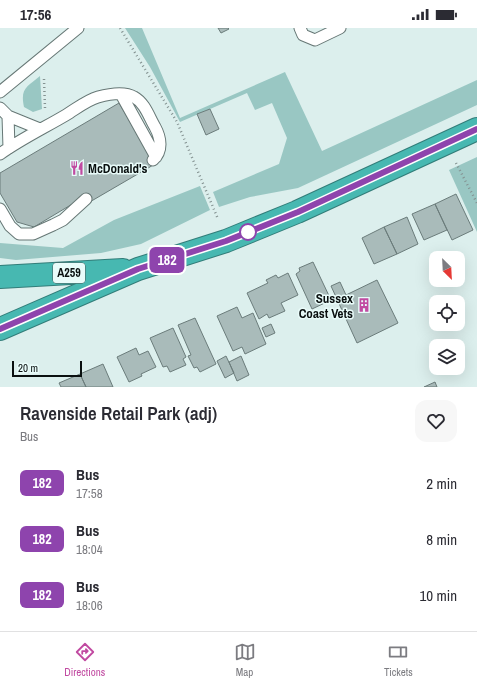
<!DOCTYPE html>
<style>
:root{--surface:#fff;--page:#f7f7f7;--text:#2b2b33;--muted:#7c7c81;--line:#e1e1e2;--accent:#c14aa1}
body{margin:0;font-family:"Archivo Narrow",sans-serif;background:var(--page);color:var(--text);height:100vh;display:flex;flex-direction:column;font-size:15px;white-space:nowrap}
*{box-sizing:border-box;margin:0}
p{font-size:13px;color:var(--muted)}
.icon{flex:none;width:22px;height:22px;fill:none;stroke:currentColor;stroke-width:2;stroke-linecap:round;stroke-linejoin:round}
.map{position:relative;height:359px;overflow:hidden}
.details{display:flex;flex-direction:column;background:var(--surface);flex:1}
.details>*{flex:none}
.badge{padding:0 8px;border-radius:6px;font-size:14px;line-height:26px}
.needle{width:26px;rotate:156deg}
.buttons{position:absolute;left:429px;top:223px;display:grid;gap:8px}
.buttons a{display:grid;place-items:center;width:36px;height:36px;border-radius:8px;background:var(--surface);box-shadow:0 4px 16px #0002;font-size:20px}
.scale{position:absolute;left:12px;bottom:10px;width:70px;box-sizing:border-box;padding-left:4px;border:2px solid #0a1010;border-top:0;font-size:11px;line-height:14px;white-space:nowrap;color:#0a1010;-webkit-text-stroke:3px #e9fcfa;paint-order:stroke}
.map>.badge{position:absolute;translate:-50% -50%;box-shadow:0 0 0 2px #fff}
.round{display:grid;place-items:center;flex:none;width:42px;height:42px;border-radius:12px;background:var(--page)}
.summary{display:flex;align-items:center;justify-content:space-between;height:68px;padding:0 20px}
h1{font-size:19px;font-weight:600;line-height:30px}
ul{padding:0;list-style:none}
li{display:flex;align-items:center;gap:12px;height:56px;padding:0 20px}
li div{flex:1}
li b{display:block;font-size:15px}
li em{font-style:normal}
li .badge{min-width:44px;font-weight:700;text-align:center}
.status{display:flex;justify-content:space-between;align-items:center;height:28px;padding:0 20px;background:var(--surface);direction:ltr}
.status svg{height:11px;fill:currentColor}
.tab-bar{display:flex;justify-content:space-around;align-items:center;height:56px;border-top:1px solid var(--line);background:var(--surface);font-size:11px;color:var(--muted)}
.tab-bar a{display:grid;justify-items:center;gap:2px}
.tab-bar .on{color:var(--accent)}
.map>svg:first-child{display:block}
.green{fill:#99c7c3}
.building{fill:#a9bbba;stroke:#6b7c7b}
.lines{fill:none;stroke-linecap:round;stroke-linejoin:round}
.lane-casing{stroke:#667775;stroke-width:13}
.highway-casing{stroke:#327d79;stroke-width:24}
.path{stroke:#849291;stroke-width:2.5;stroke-dasharray:1 3;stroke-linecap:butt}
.lane{stroke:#fff;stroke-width:11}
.highway{stroke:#47b8b1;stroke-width:22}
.line-casing{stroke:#fff;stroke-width:9}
.line{stroke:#8e44ad;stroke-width:6}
.stop-dot{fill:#fff;stroke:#8e44ad;stroke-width:2}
.labels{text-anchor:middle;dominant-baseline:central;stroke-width:3;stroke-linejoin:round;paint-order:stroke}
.shield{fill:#e9fcfa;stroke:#4d5756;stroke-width:1}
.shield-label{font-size:12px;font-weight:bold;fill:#0a1010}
.poi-label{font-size:13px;font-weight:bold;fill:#0a1010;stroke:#e9fcfa;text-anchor:start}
</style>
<div class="status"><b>17:56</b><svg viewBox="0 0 49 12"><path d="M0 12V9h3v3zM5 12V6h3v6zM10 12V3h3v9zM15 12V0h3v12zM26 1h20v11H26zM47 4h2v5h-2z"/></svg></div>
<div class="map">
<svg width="477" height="359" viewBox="0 0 477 359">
<rect width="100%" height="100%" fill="#dcefed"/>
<path class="green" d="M125,0h17l38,90 105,-46 37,79 155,-71v25l-179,83 -48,9 -31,10 -6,-15 66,-28 8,-26 -15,-35 -17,7 -8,-17 -67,29 -30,-55z
M40,48l2,33 -9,3 -9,-5c-4,-19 3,-20 16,-31z
M477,129v75l-28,-62z
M200,158l10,24 -69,34 -40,9 -85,7 -16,-2v-15l63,5 51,-28z"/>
<path class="building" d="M218,0h10l1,1 -8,4z
M119,75l36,61 -67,39 -4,-6 -50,30 -17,-5 -17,-29v-20z
M210,81l9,20 -13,6 -9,-21z
M456,166l17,36 -21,10 -17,-36z
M435,176l12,26 -23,10 -12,-26z
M407,189l11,27 -21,10 -13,-27z
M384,199l13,27 -23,10 -12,-26z
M313,234l18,38 -19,9 -16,-35 4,-3 -1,-3z
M288,245l10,22 -17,8 4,8 -16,7 -2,-4 -8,5 -12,-26 21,-10 -2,-3 10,-5 2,3z
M377,252l21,43 -41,20 -26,-57 9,-4 6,13z
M237,279l5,11 11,-5 13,31 -21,10 -3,-7 -9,4 -16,-35z
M195,290l21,46 -16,8 -3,-5 -3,1 -6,-12 3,-1 -13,-30z
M271,296l4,9 -9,4 -4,-9z
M173,300l13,29 -3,2 3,6 -16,7 -3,-6 -4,1 -13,-29z
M136,320l3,7 9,-4 8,16 -15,7 1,2 -13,6 -12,-25z
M226,328l8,17 -9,5 -8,-17z
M241,328l8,19 -12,6 -8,-19z
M103,336l10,23h-27l-6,-13z
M80,346l6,13h-25l-2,-4z
M435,354l2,5h-13z"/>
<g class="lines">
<defs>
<path id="lane" d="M300,0l3,7 12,5 25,-12
M0,64l78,-64
M121,66l35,63
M0,80l8,8 32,13
M8,88l1,32
M0,126c21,-15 44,-26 66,-39 10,-6 21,-15 32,-18 11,-3 26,-6 36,0 11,6 15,20 21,30 6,11 8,24 -2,33
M0,181l10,17 9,8h14l20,-9 10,-5 23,-21"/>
<path id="highway" d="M0,249l123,-7
M0,301l138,-60 88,-28 71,-29 180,-83"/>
</defs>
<use href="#lane" class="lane-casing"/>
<use href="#highway" class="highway-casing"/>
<path class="path" d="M120,0l57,94 41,97
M44,51l1,29
M456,135l21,40"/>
<use href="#lane" class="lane"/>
<use href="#highway" class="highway"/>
</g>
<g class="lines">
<defs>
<path id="line" d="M0,301l138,-60 88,-28 72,-29 179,-83"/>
</defs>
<use href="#line" class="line-casing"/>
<use href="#line" class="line"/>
</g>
<defs>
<symbol id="restaurant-bare" viewBox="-9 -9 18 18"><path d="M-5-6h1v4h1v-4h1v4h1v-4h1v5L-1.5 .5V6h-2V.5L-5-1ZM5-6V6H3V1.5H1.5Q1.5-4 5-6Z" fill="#c14aa1" stroke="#e9fcfa" stroke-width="2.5" paint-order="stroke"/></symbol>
<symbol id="building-bare" viewBox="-9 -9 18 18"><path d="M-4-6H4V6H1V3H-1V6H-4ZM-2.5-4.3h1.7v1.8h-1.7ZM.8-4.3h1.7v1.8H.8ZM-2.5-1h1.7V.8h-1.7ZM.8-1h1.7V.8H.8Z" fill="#c14aa1" stroke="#e9fcfa" stroke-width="2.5" paint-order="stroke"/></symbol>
</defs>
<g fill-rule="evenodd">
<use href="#restaurant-bare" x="67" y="130" width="20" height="20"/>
<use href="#building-bare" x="354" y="267" width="20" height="20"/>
</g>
<circle class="stop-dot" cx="248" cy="204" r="8"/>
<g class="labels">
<rect class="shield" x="53" y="235" width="32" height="20" rx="3"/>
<g class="shield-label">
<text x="69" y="245">A259</text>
</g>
<g class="poi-label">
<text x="88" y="140">McDonald's</text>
<text x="353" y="270" text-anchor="end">Sussex<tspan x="353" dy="15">Coast Vets</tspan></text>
</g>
</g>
</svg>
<div class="buttons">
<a><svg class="needle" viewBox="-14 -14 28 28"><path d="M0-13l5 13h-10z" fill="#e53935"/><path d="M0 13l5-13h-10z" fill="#7c7c81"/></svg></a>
<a><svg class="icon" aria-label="locate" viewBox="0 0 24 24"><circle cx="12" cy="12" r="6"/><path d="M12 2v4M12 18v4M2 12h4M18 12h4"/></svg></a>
<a><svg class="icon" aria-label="layers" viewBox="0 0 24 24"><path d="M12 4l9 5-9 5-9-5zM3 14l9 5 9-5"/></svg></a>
</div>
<div class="scale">20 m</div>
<b class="badge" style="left:167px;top:232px;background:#8e44ad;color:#fff">182</b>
</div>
<section class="details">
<div class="summary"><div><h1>Ravenside Retail Park (adj)</h1><p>Bus</p></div><a class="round"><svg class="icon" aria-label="heart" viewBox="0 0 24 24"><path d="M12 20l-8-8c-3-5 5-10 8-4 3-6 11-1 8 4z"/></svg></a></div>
<ul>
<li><span class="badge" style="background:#8e44ad;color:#fff">182</span><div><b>Bus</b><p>17:58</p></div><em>2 min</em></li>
<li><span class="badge" style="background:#8e44ad;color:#fff">182</span><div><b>Bus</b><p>18:04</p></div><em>8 min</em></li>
<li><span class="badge" style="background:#8e44ad;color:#fff">182</span><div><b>Bus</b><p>18:06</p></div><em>10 min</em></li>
</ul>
</section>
<nav class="tab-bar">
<a class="on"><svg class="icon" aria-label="directions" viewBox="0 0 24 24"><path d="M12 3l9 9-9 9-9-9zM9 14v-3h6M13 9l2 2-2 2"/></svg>Directions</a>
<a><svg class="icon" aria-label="map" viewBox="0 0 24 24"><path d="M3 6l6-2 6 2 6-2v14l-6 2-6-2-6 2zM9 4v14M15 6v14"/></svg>Map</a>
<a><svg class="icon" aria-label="tickets" viewBox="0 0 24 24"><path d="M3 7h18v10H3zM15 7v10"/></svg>Tickets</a>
</nav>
